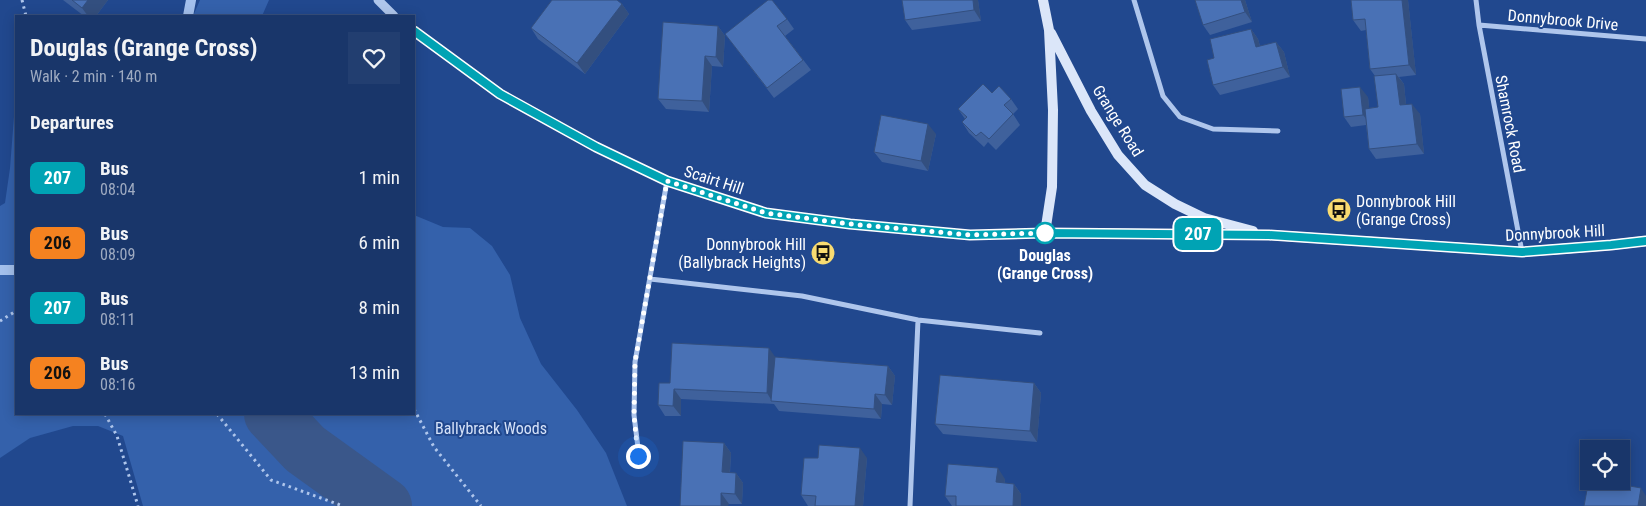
<!DOCTYPE html>
<meta charset="utf-8">
<style>
:root{--surface:#19366a;--page:#223e70;--text:#f1f3f6;--muted:#9fabc1;--line:#37507e}
body{margin:0;font-family:"Roboto Condensed",sans-serif;background:var(--page);color:var(--text);height:100vh;display:flex;flex-direction:column;font-size:19px;white-space:nowrap}
*{box-sizing:border-box;margin:0}
p{font-size:16px;color:var(--muted)}
.icon{flex:none;width:28px;height:28px;fill:none;stroke:currentColor;stroke-width:2;stroke-linecap:round;stroke-linejoin:round}
.map{position:relative;flex:1;overflow:hidden}
.drawer{position:absolute;left:15px;top:15px;width:400px;height:400px;display:flex;flex-direction:column;background:var(--surface);border-radius:0px;box-shadow:0 2px 12px #0003,0 0 0 1px var(--line)}
.drawer>*{flex:none}
.badge{padding:0 10px;border-radius:8px;font-size:18px;line-height:32px}
.buttons{position:absolute;left:1580px;top:440px;display:grid;gap:10px}
.buttons a{display:grid;place-items:center;width:50px;height:50px;border-radius:0px;background:var(--surface);box-shadow:0 2px 12px #0003,0 0 0 1px var(--line);font-size:25px}
.you{position:absolute;width:25px;height:25px;margin:-12px;border:4px solid #fff;border-radius:50%;background:#1a73e8;box-shadow:0 0 0 8px #1a73e833}
.map>.badge{position:absolute;translate:-50% -50%;box-shadow:0 0 0 2px #fff}
h2{padding:0 15px;font-size:19px;line-height:45px}
.round{display:grid;place-items:center;flex:none;width:52px;height:52px;border-radius:0px;background:var(--page)}
.overview{display:flex;align-items:center;justify-content:space-between;height:85px;padding:0 15px}
h1{font-size:24px;font-weight:700;line-height:38px}
ul{padding:0;list-style:none}
li{display:flex;align-items:center;gap:15px;height:65px;padding:0 15px}
li div{flex:1}
li b{display:block;font-size:19px}
li em{font-style:normal}
li .badge{min-width:55px;font-weight:700;text-align:center}
.map>svg:first-child{display:block}
.green{fill:#3461ab}
.lines{fill:none;stroke-linecap:round;stroke-linejoin:round}
.stream{stroke:#a3c0ed;stroke-width:10}
.river{stroke:#3a578a;stroke-width:56}
.path{stroke:#afc6ec;stroke-width:3;stroke-dasharray:2.5 4;stroke-linecap:butt}
.minor{stroke:#afc6ec;stroke-width:5}
.tertiary{stroke:#afc6ec;stroke-width:9}
.secondary{stroke:#dbe6f9;stroke-width:10}
.wall{fill:#3f619c}
.shaded-wall{fill:#334f7f}
.building{fill:#4971b5;stroke:#334f7f}
.line-casing{stroke:#fff;stroke-width:11}
.line{stroke:#00a3b4;stroke-width:8}
.walk{stroke:#fff;stroke-width:5;stroke-dasharray:0 9}
.stop-dot{fill:#fff;stroke:#00a3b4;stroke-width:2.5}
.labels{text-anchor:middle;dominant-baseline:central;stroke-width:4;stroke-linejoin:round;paint-order:stroke}
.street-label{font-size:16px;fill:#fff;stroke:#21488e}
.poi-label{font-size:16px;fill:#fff;stroke:#21488e;text-anchor:start}
.stop-label{font-size:16px;font-weight:bold;fill:#fff;stroke:#21488e}
.park-label{font-size:16px;fill:#d5e2f9;stroke:#21488e}
</style>
<div class="map">
<svg width="1646" height="506" viewBox="0 0 1646 506">
<rect width="100%" height="100%" fill="#21488e"/>
<path class="green" d="M200,0h69l-7,16h-69z
M16,91v323h398v-199l29,12 27,1 22,18 18,29 10,43 21,46 36,46 29,43 21,53h-484l-20,-70 -25,-10h-25l-43,12 -30,20v-252l5,-3 5,-35z"/>
<g class="lines">
<path class="stream" d="M188,16l3,-16
M0,270h16"/>
<path class="river" d="M272,414l33,35 79,57"/>
<path class="path" d="M22,0l4,16
M0,321l16,-10
M414,409l20,38 47,59
M105,414l12,22 21,70
M217,414l54,66 72,26"/>
<path class="minor" d="M1134,0l29,96 17,21 33,12 65,2
M1476,0l3,25 43,227
M1479,25l167,14
M650,279l152,17 116,24 122,13
M639,456l-5,-41 1,-53 32,-181
M910,506l8,-186"/>
<path class="tertiary" d="M378,0l16,16
M414,31l86,63 96,53 71,34 99,32 84,11 120,11 75,-2"/>
<path class="secondary" d="M1043,0l6,30 4,80 -1,77 -7,46 224,2 253,17 89,-7 35,-4
M1051,33l40,78 27,44 27,30 30,19 29,14 49,13"/>
</g>
<path class="wall" d="M63,0h45l-12,16h-12z
M902,0h76l3,21 -69,9 -7,-10z
M1245,0l7,22 -42,13 -7,-10z
M1351,0h57l8,75 -17,2 5,7 2,20 14,10 4,40 -48,5 -7,-10 -3,-24 -15,2 -7,-10 24,-20 1,11 9,-1 -3,-31 -5,-7 -4,-39 -5,1 -8,-11z
M622,4l7,10 -44,60 -47,-35 -7,-11z
M787,19l7,10 -9,7 26,34 -37,28 -49,-64z
M718,26l7,10 -2,31 -11,-1 -3,46 -43,-3 -8,-10z
M1251,29l7,10 2,7 16,-4 8,10 6,25 -70,18 -7,-10z
M992,93l19,6 7,10 -5,5 7,11 -24,25 -8,-8 -4,5 -15,-14 -7,-11 3,-3 -7,-10z
M936,134l-8,37 -46,-9 -8,-10z
M775,357l113,9 7,10 -3,29 -10,-1 -1,15 -102,-8 -5,-7 -93,-5v17h-16l-7,-11 12,-22z
M1034,383l7,10 -4,49 -94,-8 -8,-10z
M724,443l7,10 -1,20h6l7,10 -1,21h-13l-49,2z
M818,458h49l-4,48h-55l-7,-11z
M1005,479v4l9,1 7,10v12h-69l-7,-10z"/>
<path class="shaded-wall" d="M88,0h20l-12,16h-8l-6,-8z
M973,0h5l3,21 -7,-11z
M1241,0h4l7,22 -7,-10z
M1402,0h6l8,75 -7,-10z
M622,4l7,10 -44,60 -8,-11z
M718,26l7,10 -2,31 -7,-10z
M1251,29l7,10 5,19 -7,-11z
M1276,42l8,10 6,25 -7,-10z
M705,56l7,10 -3,46 -7,-11z
M1396,74l8,10 3,31 -7,-10z
M1360,87l8,10 3,28 -8,-10z
M1412,104l8,10 4,40 -7,-10z
M928,124l8,10 -8,37 -7,-10z
M769,348l7,10 -4,43 -5,-8z
M888,366l7,10 -3,29 -7,-10z
M1034,383l7,10 -4,49 -7,-11z
M674,389l7,10v17l-8,-10z
M875,394l7,10 -1,15 -7,-10z
M724,443l7,10 -2,30 -7,-11z
M860,448l7,10 -4,48h-8z
M998,468l7,11 -1,13 -8,-10z
M736,473l7,10 -1,21 -7,-10z
M1014,484l7,10v12h-8z
M1641,488l5,8v10h-8z
M721,493l8,11 -1,2h-7z"/>
<path class="building" d="M72,0h16l-6,8z
M552,0h65l5,4 -45,59 -46,-35z
M768,0h4l15,19 -10,7 26,34 -36,28 -42,-54z
M902,0h71l1,10 -69,10z
M1195,0h46l4,12 -42,13z
M1351,0h51l7,65 -39,4 -5,-50 -12,1z
M663,22l55,4 -2,31 -11,-1 -3,45 -44,-2z
M1251,29l5,18 20,-5 7,25 -70,18 -6,-25 7,-2 -4,-19z
M1396,74l4,31 12,-1 5,40 -48,5 -4,-40 13,-2 -4,-31z
M983,84l9,9 7,-7 12,13 -7,6 9,9 -24,25 -8,-7 -5,4 -14,-14 5,-5 -9,-8z
M1360,87l3,28 -19,2 -3,-28z
M881,115l47,9 -7,37 -47,-9z
M672,343l97,5 -2,45 -93,-4 -1,17 -15,-1 1,-22h11z
M775,357l113,9 -3,29 -10,-1 -1,15 -103,-8z
M940,375l94,8 -4,48 -95,-7z
M683,441l41,2 -2,29 14,1 -1,21 -14,-1v13h-41z
M819,445l41,3 -5,58h-40l1,-10 -15,-1 3,-37h14z
M948,464l50,4 -2,14 18,2 -1,22h-57v-10h-11z
M1589,479v2h13l39,7 -3,18h-54z"/>
<g class="lines">
<defs>
<path id="line" d="M414,31l86,63 96,53 71,34 99,32 84,11 120,11 75,-2 224,2 253,17 89,-7 35,-4"/>
</defs>
<use href="#line" class="line-casing"/>
<use href="#line" class="line"/>
<path class="walk" d="M638,456l-4,-41 1,-53 32,-181 99,32 84,11 120,11 75,-2"/>
</g>
<defs>
<symbol id="bus-disc" viewBox="-11 -11 22 22"><circle r="9.5" fill="#f9dc71" stroke="#21488e"/><path d="M-5-6H5V4H4V6H2V4H-2V6H-4V4H-5ZM-3.5-4V0h7V-4ZM-3.5 1.2v1.5H-2V1.2ZM2 1.2v1.5H3.5V1.2Z" fill="#111"/></symbol>
</defs>
<g fill-rule="evenodd">
<use href="#bus-disc" x="1325" y="196" width="28" height="28"/>
<use href="#bus-disc" x="809" y="239" width="28" height="28"/>
</g>
<circle class="stop-dot" cx="1045" cy="233" r="10"/>
<g class="labels">
<g class="street-label">
<text transform="translate(1563 20) rotate(5)">Donnybrook Drive</text>
<text transform="translate(1118 121) rotate(58)">Grange Road</text>
<text transform="translate(1510 124) rotate(79)">Shamrock Road</text>
<text transform="translate(714 180) rotate(18)">Scairt Hill</text>
<text transform="translate(1555 233) rotate(-3)">Donnybrook Hill</text>
</g>
<g class="poi-label">
<text x="1356" y="201">Donnybrook Hill<tspan x="1356" dy="18">(Grange Cross)</tspan></text>
<text x="806" y="244" text-anchor="end">Donnybrook Hill<tspan x="806" dy="18">(Ballybrack Heights)</tspan></text>
</g>
<g class="stop-label">
<text x="1045" y="255">Douglas<tspan x="1045" dy="18">(Grange Cross)</tspan></text>
</g>
<g class="park-label">
<text x="491" y="428">Ballybrack Woods</text>
</g>
</g>
</svg>
<div class="buttons">
<a><svg class="icon" aria-label="locate" viewBox="0 0 24 24"><circle cx="12" cy="12" r="6"/><path d="M12 2v4M12 18v4M2 12h4M18 12h4"/></svg></a>
</div>
<div class="you" style="left:638px;top:456px"></div>
<b class="badge" style="left:1198px;top:234px;background:#00a3b4;color:#fff">207</b>
<section class="drawer">
<div class="overview"><div><h1>Douglas (Grange Cross)</h1><p>Walk · 2 min · 140 m</p></div><a class="round"><svg class="icon" aria-label="heart" viewBox="0 0 24 24"><path d="M12 20l-8-8c-3-5 5-10 8-4 3-6 11-1 8 4z"/></svg></a></div>
<h2>Departures</h2>
<ul>
<li><span class="badge" style="background:#00a3b4;color:#fff">207</span><div><b>Bus</b><p>08:04</p></div><em>1 min</em></li>
<li><span class="badge" style="background:#f58220;color:#111">206</span><div><b>Bus</b><p>08:09</p></div><em>6 min</em></li>
<li><span class="badge" style="background:#00a3b4;color:#fff">207</span><div><b>Bus</b><p>08:11</p></div><em>8 min</em></li>
<li><span class="badge" style="background:#f58220;color:#111">206</span><div><b>Bus</b><p>08:16</p></div><em>13 min</em></li>
</ul>
</section>
</div>
